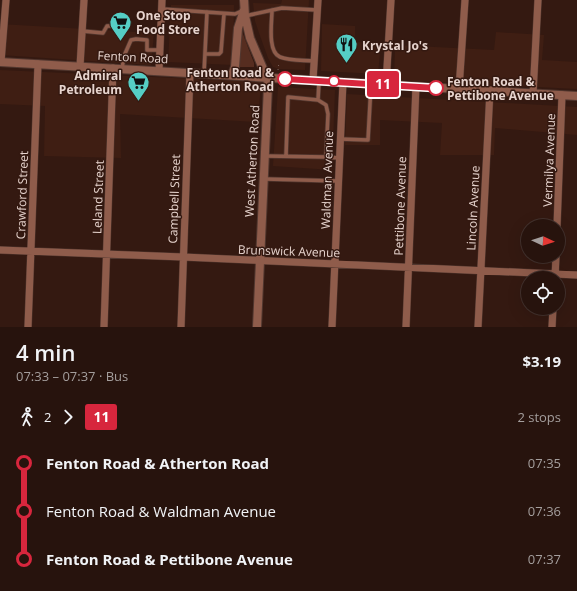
<!DOCTYPE html>
<meta charset="utf-8">
<style>
:root{--surface:#27130d;--page:#33201b;--text:#f1f3f6;--muted:#a49e9d;--line:#43322e}
body{margin:0;font-family:"Open Sans",sans-serif;background:var(--page);color:var(--text);height:100vh;display:flex;flex-direction:column;font-size:15px;white-space:nowrap}
*{box-sizing:border-box;margin:0}
p{font-size:13px;color:var(--muted)}
.icon{flex:none;width:22px;height:22px;fill:none;stroke:currentColor;stroke-width:2;stroke-linecap:round;stroke-linejoin:round}
.map{position:relative;height:327px;overflow:hidden}
.drawer{display:flex;flex-direction:column;background:var(--surface);flex:1}
.drawer>*{flex:none}
.badge{padding:0 8px;border-radius:3px;font-size:14px;line-height:26px}
.needle{width:26px;rotate:94deg}
.fabs{position:absolute;left:521px;top:219px;display:grid;gap:8px}
.fabs a{display:grid;place-items:center;width:44px;height:44px;border-radius:50%;background:var(--surface);box-shadow:0 4px 16px #0002,0 0 0 1px var(--line);font-size:20px}
.map>.badge{position:absolute;translate:-50% -50%;box-shadow:0 0 0 2px #fff}
.legs{display:flex;align-items:center;gap:6px;height:44px;padding:0 16px;font-size:13px}
.legs p{margin-inline-start:auto}
.head{display:flex;align-items:center;justify-content:space-between;height:68px;padding:0 16px}
h1{font-size:22px;font-weight:600;line-height:30px}
ul{padding:0 16px;list-style:none}
li{display:flex;align-items:center;gap:14px;height:48px;font-size:15px}
li i{display:grid;place-items:center;width:6px;height:100%;margin:0 5px;background:currentColor}
li i::after{content:'';width:10px;height:10px;margin:-5px;border:3px solid;border-radius:50%;background:var(--surface)}
li p{margin-inline-start:auto}
li:first-child i{background:linear-gradient(#0000 50%,currentColor 0)}
li:last-child i{background:linear-gradient(currentColor 50%,#0000 0)}
.map>svg:first-child{display:block}
.built{fill:#3f1e13}
.green{fill:#562d20}
.lines{fill:none;stroke-linecap:round;stroke-linejoin:round}
.service-casing{stroke:#51372f;stroke-width:5}
.minor-casing{stroke:#51372f;stroke-width:8}
.tertiary-casing{stroke:#51372f;stroke-width:10}
.path{stroke:#7d655e;stroke-width:1;stroke-dasharray:1 3;stroke-linecap:butt}
.service{stroke:#8f5c4b;stroke-width:3.5}
.minor{stroke:#8f5c4b;stroke-width:7}
.tertiary{stroke:#8f5c4b;stroke-width:8}
.line-1-casing{stroke:#fff;stroke-width:9}
.line-1{stroke:#d7263d;stroke-width:6}
.stop-1-dot{fill:#fff;stroke:#d7263d;stroke-width:2}
.labels{text-anchor:middle;dominant-baseline:central;stroke-width:3;stroke-linejoin:round;paint-order:stroke}
.poi-label{font-size:12px;font-weight:bold;fill:#e7d4ce;stroke:#341911;text-anchor:start}
.street-label{font-size:12px;fill:#e7d4ce;stroke:#341911}
.stop-label{font-size:12px;font-weight:bold;fill:#e7d4ce;stroke:#341911;text-anchor:end}
</style>
<div class="map">
<svg width="577" height="327" viewBox="0 0 577 327">
<rect width="100%" height="100%" fill="#341911"/>
<path class="built" d="M282,0h27l-4,70 -26,-1 -6,-2 -5,-9 -9,-25 -4,-12 -2,-18 28,1z
M171,5h63l-1,60 -65,-3z
M0,24l154,9 -3,32 -151,-10z
M322,24l33,2v16l26,1 -3,31 -57,-3z
M496,32l48,3 -2,25 35,2v27l-183,-9 1,-35 99,5z
M0,70l261,12 -3,40 -138,-8 1,44 -77,-2 1,-50 -45,-2z
M278,87l57,3 -3,80 -59,-4z
M347,94l230,13v28l-82,-7 -1,27h-54l2,-32 -62,-3v25h-35z"/>
<path class="green" d="M241,29l13,34v4h-16z"/>
<g class="lines">
<defs>
<path id="service" d="M162,9l73,5 9,-4
M272,10c0,11 -5,42 8,47 10,4 23,3 34,4
M245,16l37,-8 35,2
M82,31l21,2 4,-7h10
M205,54h14l2,-2 3,-38
M122,69l2,-13 7,-16 5,-1 11,1v10h13
M204,73l3,-61
M319,82l-1,18 8,5 2,9 -2,43 13,1
M340,139l28,1 3,-55
M265,156l61,1
M286,156l2,-59 30,3
M265,179l73,2"/>
<path id="minor" d="M1,62l5,-62
M80,66l4,-66
M159,71l3,-71
M313,80l5,-80
M386,85l5,-85
M459,89l6,-89
M533,94l5,-94
M557,226l5,-131
M0,250l183,7 394,18
M555,278l1,-22
M28,327l10,-263
M104,327l9,-259
M181,327l9,-254
M332,327l11,-245
M406,327l10,-241
M478,327l12,-237
M552,327l1,-19"/>
<path id="tertiary" d="M244,0l1,16 5,22 17,40 1,8 -11,241
M0,62l577,34
M232,75l3,-8 3,-39 6,-18"/>
</defs>
<use href="#service" class="service-casing"/>
<use href="#minor" class="minor-casing"/>
<use href="#tertiary" class="tertiary-casing"/>
<path class="path" d="M278,70l1,-8"/>
<use href="#service" class="service"/>
<use href="#minor" class="minor"/>
<use href="#tertiary" class="tertiary"/>
</g>
<g class="lines">
<defs>
<path id="line-1" d="M285,79l151,9"/>
</defs>
<use href="#line-1" class="line-1-casing"/>
<use href="#line-1" class="line-1"/>
</g>
<defs>
<symbol id="supermarket-pin" viewBox="-11 -11 22 30"><path d="M0 17L-7.5 6A9.5 9.5 0 1 1 7.5 6Z" fill="#55cec5" stroke="#341911"/><path d="M-6-5.5h2.5l.6 2H6L4.5 2H-2.5L-4.4-4H-6ZM-1.5 3.2a1.3 1.3 0 1 0 .1 0ZM3 3.2a1.3 1.3 0 1 0 .1 0Z" fill="#111"/></symbol>
<symbol id="restaurant-pin" viewBox="-11 -11 22 30"><path d="M0 17L-7.5 6A9.5 9.5 0 1 1 7.5 6Z" fill="#55cec5" stroke="#341911"/><path d="M-5-6h1v4h1v-4h1v4h1v-4h1v5L-1.5 .5V6h-2V.5L-5-1ZM5-6V6H3V1.5H1.5Q1.5-4 5-6Z" fill="#111"/></symbol>
</defs>
<g fill-rule="evenodd">
<use href="#supermarket-pin" x="108" y="10" width="25" height="34"/>
<use href="#restaurant-pin" x="334" y="32" width="25" height="34"/>
<use href="#supermarket-pin" x="126" y="70" width="25" height="34"/>
</g>
<g class="stop-1-dot">
<circle cx="285" cy="79" r="7"/>
<circle cx="334" cy="81" r="5"/>
<circle cx="436" cy="88" r="7"/>
</g>
<g class="labels">
<g class="poi-label">
<text x="136" y="15">One Stop<tspan x="136" dy="14">Food Store</tspan></text>
<text x="362" y="45">Krystal Jo's</text>
<text x="122" y="75" text-anchor="end">Admiral<tspan x="122" dy="14">Petroleum</tspan></text>
</g>
<g class="street-label">
<text transform="translate(133 57) rotate(3)">Fenton Road</text>
<text transform="translate(549 160) rotate(-88)">Vermilya Avenue</text>
<text transform="translate(252 161) rotate(-87)">West Atherton Road</text>
<text transform="translate(327 180) rotate(-88)">Waldman Avenue</text>
<text transform="translate(22 195) rotate(-88)">Crawford Street</text>
<text transform="translate(98 197) rotate(-88)">Leland Street</text>
<text transform="translate(174 199) rotate(-88)">Campbell Street</text>
<text transform="translate(400 206) rotate(-88)">Pettibone Avenue</text>
<text transform="translate(473 208) rotate(-87)">Lincoln Avenue</text>
<text transform="translate(289 251) rotate(2)">Brunswick Avenue</text>
</g>
<g class="stop-label">
<text x="274" y="72">Fenton Road &amp;<tspan x="274" dy="14">Atherton Road</tspan></text>
<text x="447" y="81" text-anchor="start">Fenton Road &amp;<tspan x="447" dy="14">Pettibone Avenue</tspan></text>
</g>
</g>
</svg>
<div class="fabs">
<a><svg class="needle" viewBox="-14 -14 28 28"><path d="M0-13l5 13h-10z" fill="#e53935"/><path d="M0 13l5-13h-10z" fill="#a49e9d"/></svg></a>
<a><svg class="icon" aria-label="locate" viewBox="0 0 24 24"><circle cx="12" cy="12" r="6"/><path d="M12 2v4M12 18v4M2 12h4M18 12h4"/></svg></a>
</div>
<b class="badge" style="left:383px;top:84px;background:#d7263d;color:#fff">11</b>
</div>
<section class="drawer">
<div class="head"><div><h1>4 min</h1><p>07:33 – 07:37 · Bus</p></div><b>$3.19</b></div>
<div class="legs"><svg class="icon" aria-label="walk" viewBox="0 0 24 24"><circle cx="13" cy="4" r="2"/><path d="M13 8l-2 6 4 7M11 14l-3 7M7 12l3-4h3l4 4"/></svg>2<svg class="icon" aria-label="forward" viewBox="0 0 24 24"><path d="M9 5l7 7-7 7"/></svg><b class="badge" style="background:#d7263d;color:#fff">11</b><p>2 stops</p></div>
<ul>
<li><i style="color:#d7263d"></i><b>Fenton Road &amp; Atherton Road</b><p>07:35</p></li>
<li><i style="color:#d7263d"></i><span>Fenton Road &amp; Waldman Avenue</span><p>07:36</p></li>
<li><i style="color:#d7263d"></i><b>Fenton Road &amp; Pettibone Avenue</b><p>07:37</p></li>
</ul>
</section>
